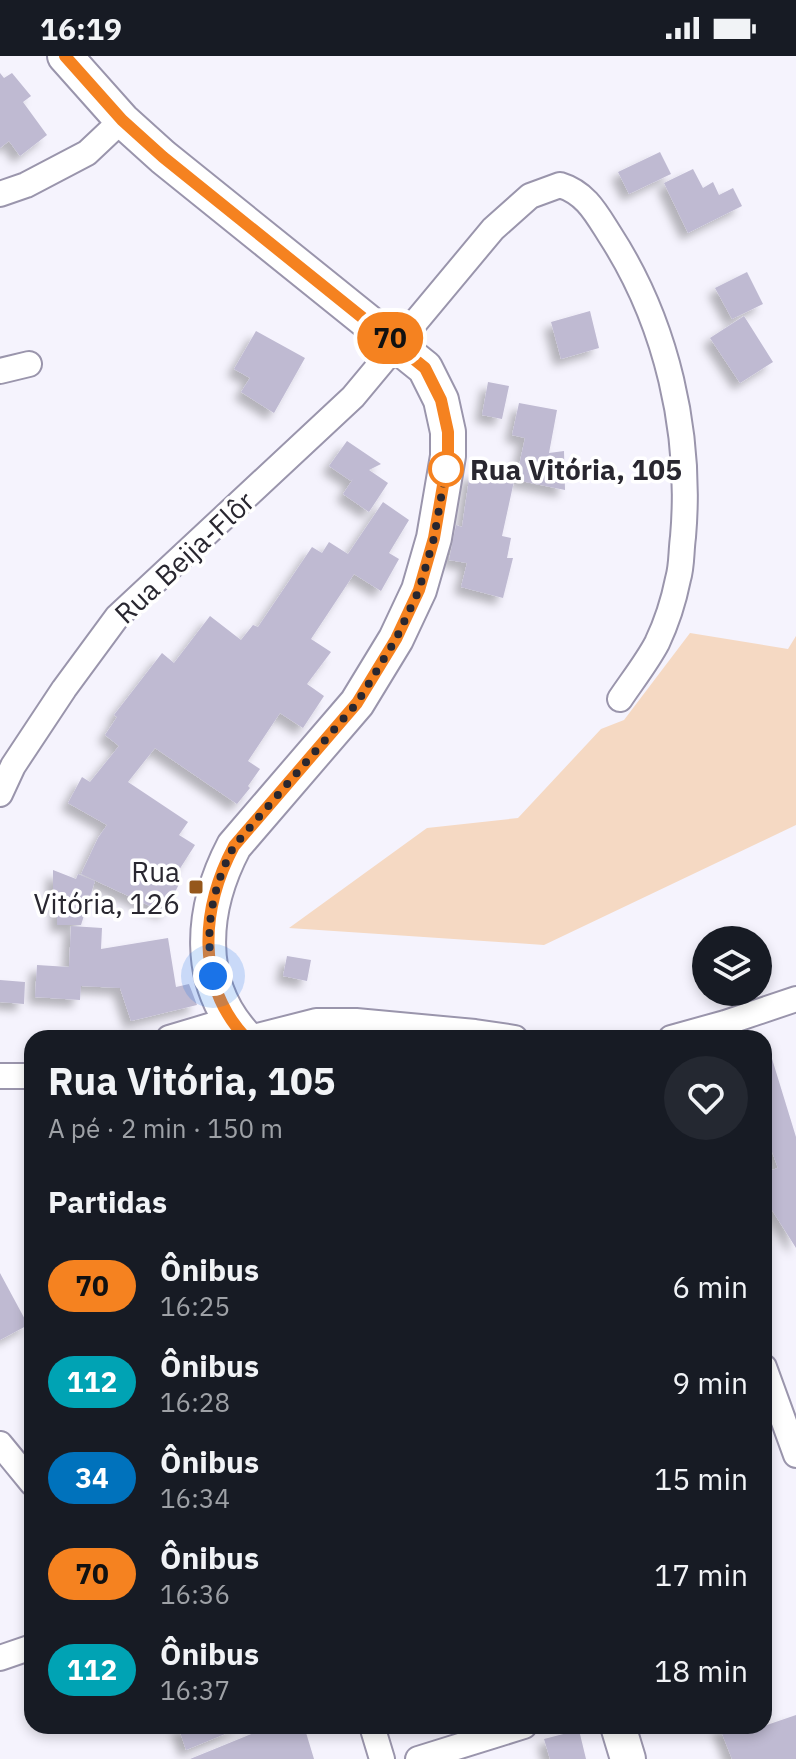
<!DOCTYPE html>
<html lang="pt">
<meta charset="utf-8">
<style>
:root{--surface:#171b24;--page:#242831;--text:#f1f3f6;--muted:#9ea1a6}
body{margin:0;font-family:"IBM Plex Sans",sans-serif;background:var(--page);color:var(--text);height:100vh;display:flex;flex-direction:column;font-size:30px;white-space:nowrap}
*{box-sizing:border-box;margin:0}
p{font-size:26px;color:var(--muted)}
.icon{flex:none;width:44px;height:44px;fill:none;stroke:currentColor;stroke-width:2;stroke-linecap:round;stroke-linejoin:round}
.map{position:relative;flex:1;overflow:hidden}
.panel{position:absolute;left:24px;top:974px;width:748px;height:704px;display:flex;flex-direction:column;background:var(--surface);border-radius:24px;box-shadow:0 4px 12px #0003}
.panel>*{flex:none}
.badge{padding:0 16px;border-radius:26px;font-size:28px;line-height:52px}
.fabs{position:absolute;left:692px;top:870px;display:grid;gap:16px}
.fabs a{display:grid;place-items:center;width:80px;height:80px;border-radius:50%;background:var(--surface);box-shadow:0 4px 12px #0003;font-size:40px}
.you{position:absolute;width:40px;height:40px;margin:-20px;border:6px solid #fff;border-radius:50%;background:#1a73e8;box-shadow:0 0 0 12px #1a73e833}
.map>.badge{position:absolute;translate:-50% -50%;box-shadow:0 0 0 4px #fff}
h2{padding:0 24px;font-size:30px;line-height:72px}
.round{display:grid;place-items:center;flex:none;width:84px;height:84px;border-radius:42px;background:var(--page)}
.head{display:flex;align-items:center;justify-content:space-between;height:136px;padding:0 24px}
h1{font-size:38px;font-weight:800;line-height:60px}
ul{padding:0;list-style:none}
li{display:flex;align-items:center;gap:24px;height:96px;padding:0 24px}
li div{flex:1}
li b{display:block;font-size:30px}
li em{font-style:normal}
li .badge{min-width:88px;font-weight:700;text-align:center}
.status{display:flex;justify-content:space-between;align-items:center;height:56px;padding:0 40px;background:var(--surface);direction:ltr}
.status svg{height:22px;fill:currentColor}
.map>svg:first-child{display:block}
.green{fill:#f5d9c3}
.building{fill:#bfbad2;filter:url(#shadow)}
.lines{fill:none;stroke-linecap:round;stroke-linejoin:round}
.street-casing{stroke:#9a95ac;stroke-width:28}
.secondary-casing{stroke:#9a95ac;stroke-width:38}
.street{stroke:#fff;stroke-width:24}
.secondary{stroke:#fff;stroke-width:34}
.line-casing{stroke:#fff;stroke-width:18}
.line{stroke:#f58220;stroke-width:12}
.walk{stroke:#292730;stroke-width:8;stroke-dasharray:0 14.4}
.stop-dot{fill:#fff;stroke:#f58220;stroke-width:4}
.poi-dot{fill:#95571b;stroke:#fff;stroke-width:3}
.labels{text-anchor:middle;dominant-baseline:central;stroke-width:7;stroke-linejoin:round;paint-order:stroke}
.stop-label{font-size:28px;font-weight:bold;fill:#292730;stroke:#fff;text-anchor:start}
.street-label{font-size:28px;fill:#292730;stroke:#fff}
.poi-label{font-size:28px;fill:#292730;stroke:#fff;text-anchor:end}
</style>
<div class="status"><b>16:19</b><svg viewBox="0 0 49 12"><path d="M0 12V9h3v3zM5 12V6h3v6zM10 12V3h3v9zM15 12V0h3v12zM26 1h20v11H26zM47 4h2v5h-2z"/></svg></div>
<div class="map">
<svg width="796" height="1703" viewBox="0 0 796 1703">
<defs>
<filter id="shadow"><feDropShadow dx="-7" dy="7" stdDeviation="4" flood-color="#0004"/></filter>
</defs>
<rect width="100%" height="100%" fill="#f5f3fd"/>
<path class="green" d="M690,577l98,16 8,-13v189l-252,120 -255,-17 138,-100 91,-10 83,-89 23,-9z"/>
<path class="building" d="M0,17l4,5 8,-5 19,23 -8,6 24,33 -27,21 -11,-15 -9,7z
M660,96l11,22 -42,20 -11,-22z
M693,113l10,19 10,-6 6,13 14,-7 9,18 -54,27 -24,-50z
M747,216l16,32 -31,15 -17,-31z
M590,255l9,37 -38,11 -10,-37z
M744,260l29,46 -33,21 -30,-45z
M256,275l49,27 -31,55 -33,-21 9,-14 -16,-9z
M488,326l21,4 -7,33 -20,-4z
M519,347l38,7 -8,43 15,-2 1,39 -49,-10 9,-42 -13,-3z
M347,385l34,23 -12,6 19,13 -19,29 -26,-18 10,-15 -2,2 -22,-15z
M470,416l44,9 -12,55 9,2 -4,20h6l-10,40 -42,-11 6,-24 -18,-3 7,-35 6,2z
M383,446l26,18 -20,33 10,6 -18,32 -27,-17 -43,65 20,13 -24,32 17,12 -21,32 -23,-15 -32,48 12,8 -12,17 2,2 -13,16 -82,-56 -27,34 60,40 -9,13 16,10 -23,36 7,3 -14,29 -84,-39 17,-36 9,-13 -39,-22 14,-26 8,5 29,-36 -14,-11 12,-18 -3,-2 48,-62 12,10 36,-47 31,24 12,-15 5,2 54,-80 10,6 7,-11 19,12z
M53,814l23,9 2,-5 17,7 -14,44h-24v-21l-4,-3z
M71,870l31,2 -1,21 67,-11 8,49 13,-3 8,21 -66,16 -11,-33 -39,-2 -1,14 -45,-3 2,-32 32,2z
M287,900l24,4 -4,21 -24,-5z
M0,924l25,2 -1,22 -24,-2z
M769,993l27,88v111l-24,-38 -8,2v-39l14,-5 -14,-38v-80z
M0,1217l28,52 -28,15z
M796,1659v44h-64l-13,-33h45z
M178,1670h64v1l-56,23z
M271,1670h33l10,33h-124z
M579,1674l7,29h-36l-6,-20z"/>
<g class="lines">
<defs>
<path id="street" d="M0,138l26,-9 61,-32 35,-33
M0,315l29,-7
M0,738l13,-28 51,-77 53,-72 236,-220 140,-168 37,-33 30,-11c26,8 36,28 50,50 57,88 82,198 73,302 -2,14 -1,29 -5,42 -4,20 -12,45 -21,64 -10,19 -25,38 -37,56
M169,982l60,-18
M250,982l66,-17h40l119,11 40,6
M671,982l54,-15 71,-24
M0,1020h32
M764,1311l32,88
M0,1388l32,39
M0,1602l32,-11
M372,1670l10,33
M418,1703l106,-33"/>
<path id="secondary" d="M65,0l57,64 41,37 262,211 16,32 7,32v24l-14,82 -15,52 -23,49 -39,64 -123,143c-33,63 -40,137 12,192
M618,1670l10,33"/>
</defs>
<use href="#street" class="street-casing"/>
<use href="#secondary" class="secondary-casing"/>
<use href="#street" class="street"/>
<use href="#secondary" class="secondary"/>
</g>
<g class="lines">
<defs>
<path id="line" d="M65,0l57,64 41,37 262,211 16,32 7,32v24l-14,82 -15,52 -23,49 -39,64 -123,143c-33,62 -39,138 12,192"/>
</defs>
<use href="#line" class="line-casing"/>
<use href="#line" class="line"/>
<path class="walk" d="M213,920c-9,-47 -1,-88 21,-130l123,-143 39,-64 23,-49 15,-52 12,-69"/>
</g>
<circle class="stop-dot" cx="446" cy="413" r="16"/>
<rect class="poi-dot" x="188" y="823" width="16" height="16" rx="4"/>
<g class="labels">
<g class="stop-label">
<text x="470" y="413">Rua Vitória, 105</text>
</g>
<g class="street-label">
<text transform="translate(184 501) rotate(-43)">Rua Beija-Flôr</text>
</g>
<g class="poi-label">
<text x="180" y="815">Rua<tspan x="180" dy="32">Vitória, 126</tspan></text>
</g>
</g>
</svg>
<div class="fabs">
<a><svg class="icon" aria-label="layers" viewBox="0 0 24 24"><path d="M12 4l9 5-9 5-9-5zM3 14l9 5 9-5"/></svg></a>
</div>
<div class="you" style="left:213px;top:920px"></div>
<b class="badge" style="left:390px;top:282px;background:#f58220;color:#111">70</b>
<section class="panel">
<div class="head"><div><h1>Rua Vitória, 105</h1><p>A pé · 2 min · 150 m</p></div><a class="round"><svg class="icon" aria-label="heart" viewBox="0 0 24 24"><path d="M12 20l-8-8c-3-5 5-10 8-4 3-6 11-1 8 4z"/></svg></a></div>
<h2>Partidas</h2>
<ul>
<li><span class="badge" style="background:#f58220;color:#111">70</span><div><b>Ônibus</b><p>16:25</p></div><em>6 min</em></li>
<li><span class="badge" style="background:#00a3b4;color:#fff">112</span><div><b>Ônibus</b><p>16:28</p></div><em>9 min</em></li>
<li><span class="badge" style="background:#0072bc;color:#fff">34</span><div><b>Ônibus</b><p>16:34</p></div><em>15 min</em></li>
<li><span class="badge" style="background:#f58220;color:#111">70</span><div><b>Ônibus</b><p>16:36</p></div><em>17 min</em></li>
<li><span class="badge" style="background:#00a3b4;color:#fff">112</span><div><b>Ônibus</b><p>16:37</p></div><em>18 min</em></li>
</ul>
</section>
</div>
